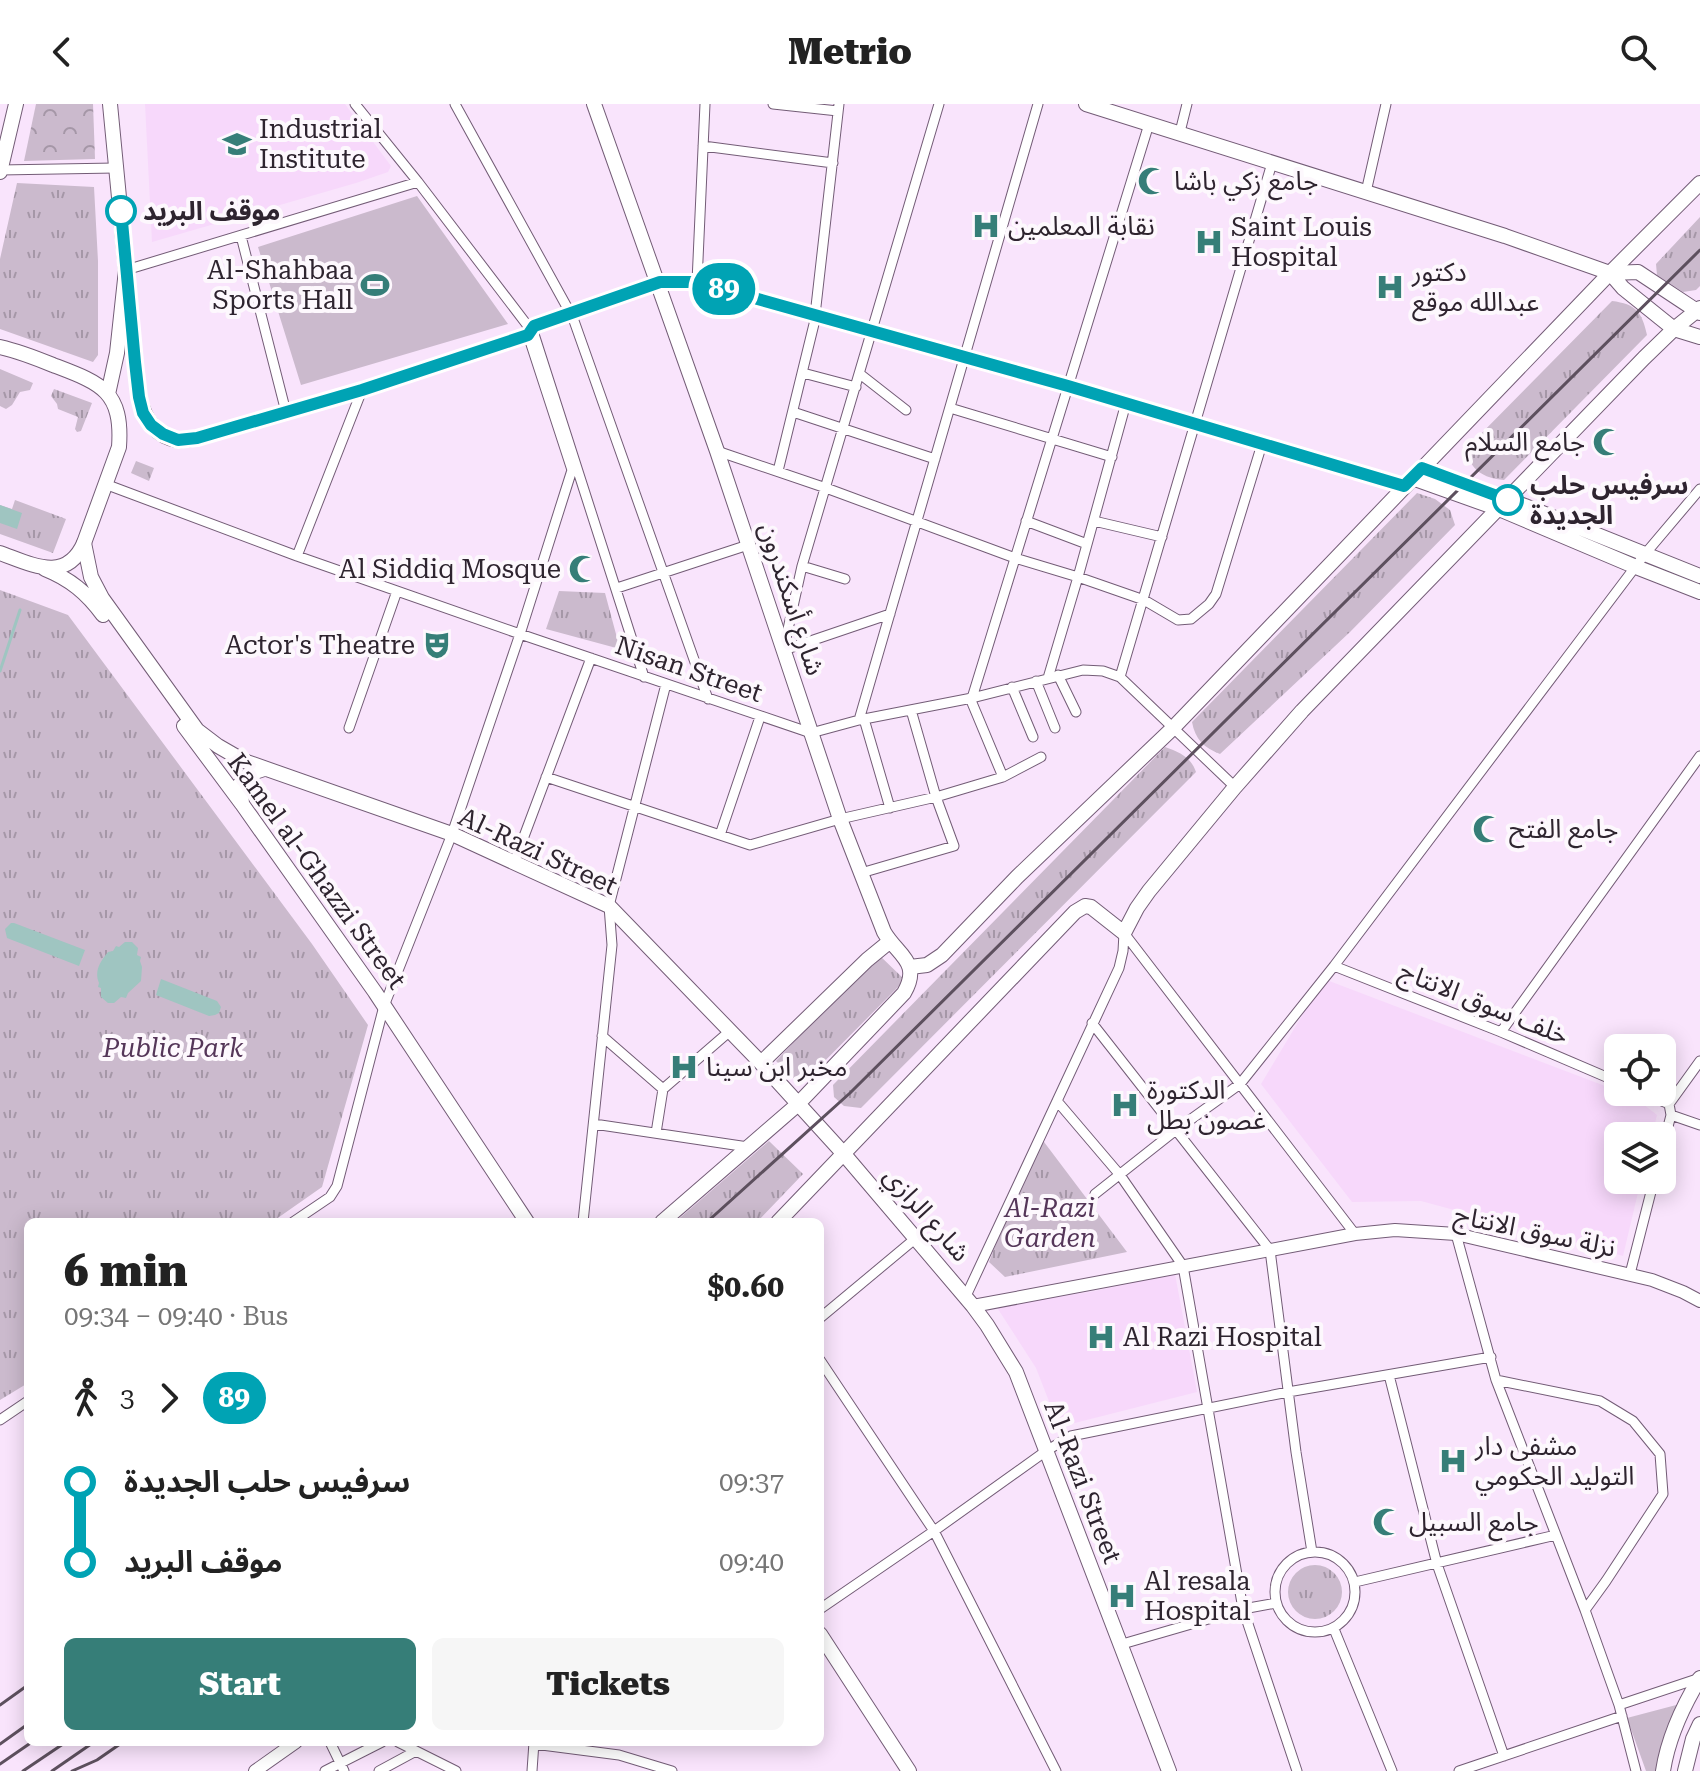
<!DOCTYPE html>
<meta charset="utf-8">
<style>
:root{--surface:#fff;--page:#f6f6f6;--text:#222;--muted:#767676;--accent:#367e78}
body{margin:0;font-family:"Roboto Serif","Noto Sans Arabic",serif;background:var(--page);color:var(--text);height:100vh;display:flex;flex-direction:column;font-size:30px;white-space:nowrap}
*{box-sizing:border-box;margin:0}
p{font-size:26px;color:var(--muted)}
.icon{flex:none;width:44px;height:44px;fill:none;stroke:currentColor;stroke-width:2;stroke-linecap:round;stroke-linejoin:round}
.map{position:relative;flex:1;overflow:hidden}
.side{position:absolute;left:24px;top:1114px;width:800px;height:528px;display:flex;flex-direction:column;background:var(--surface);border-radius:12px;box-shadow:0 4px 20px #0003}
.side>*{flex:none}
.badge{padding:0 16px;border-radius:26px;font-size:28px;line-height:52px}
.buttons{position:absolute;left:1604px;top:930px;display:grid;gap:16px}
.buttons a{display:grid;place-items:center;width:72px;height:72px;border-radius:12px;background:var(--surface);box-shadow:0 4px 20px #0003;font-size:40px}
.map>.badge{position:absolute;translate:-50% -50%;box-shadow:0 0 0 4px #fff}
.legs{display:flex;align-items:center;gap:12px;height:88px;padding:0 40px;font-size:26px}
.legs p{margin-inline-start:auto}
.head{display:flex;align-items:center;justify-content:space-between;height:136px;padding:0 40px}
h1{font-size:44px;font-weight:800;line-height:60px}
.cta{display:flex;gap:16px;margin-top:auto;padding:16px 40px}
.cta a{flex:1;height:92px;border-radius:12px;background:var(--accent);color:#fff;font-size:32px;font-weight:800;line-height:92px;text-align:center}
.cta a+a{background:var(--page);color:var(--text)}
ul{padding:0 40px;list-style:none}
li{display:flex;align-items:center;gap:28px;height:80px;font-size:30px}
li i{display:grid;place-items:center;width:12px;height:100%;margin:0 10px;background:currentColor}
li i::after{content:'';width:20px;height:20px;margin:-10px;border:6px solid;border-radius:50%;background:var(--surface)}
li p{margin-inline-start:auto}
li:first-child i{background:linear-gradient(#0000 50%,currentColor 0)}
li:last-child i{background:linear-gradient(currentColor 50%,#0000 0)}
header{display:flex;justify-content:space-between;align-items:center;height:104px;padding:0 40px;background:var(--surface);font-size:36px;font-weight:800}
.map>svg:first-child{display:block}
.built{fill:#f7d8fb}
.grass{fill:url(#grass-tufts)}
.forest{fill:url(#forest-crowns)}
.garden{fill:#cbbacd}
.water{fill:#9fc5c1}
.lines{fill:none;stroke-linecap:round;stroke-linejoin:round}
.stream{stroke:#9fc5c1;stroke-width:3}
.minor-casing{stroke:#735c76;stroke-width:11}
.tertiary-casing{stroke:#735c76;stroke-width:14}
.secondary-casing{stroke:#735c76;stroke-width:16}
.primary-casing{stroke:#735c76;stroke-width:16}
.minor{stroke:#fff;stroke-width:9}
.tertiary{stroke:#fff;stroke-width:12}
.secondary{stroke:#fff;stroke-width:14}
.primary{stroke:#fff;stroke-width:14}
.rail{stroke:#5d505e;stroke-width:3}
.line-1-casing{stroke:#fff;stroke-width:18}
.line-1{stroke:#00a3b4;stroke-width:12}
.stop-1-dot{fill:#fff;stroke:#00a3b4;stroke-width:4}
.labels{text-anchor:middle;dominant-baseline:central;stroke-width:8;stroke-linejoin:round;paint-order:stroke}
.poi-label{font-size:26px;fill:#2e242f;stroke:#fdf8fd;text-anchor:start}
.stop-label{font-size:26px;font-weight:bold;fill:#2e242f;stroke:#fdf8fd;text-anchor:start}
.street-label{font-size:26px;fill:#2e242f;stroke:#fdf8fd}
.park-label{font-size:26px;font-style:italic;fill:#553659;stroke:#fdf8fd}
</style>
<header><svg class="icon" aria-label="back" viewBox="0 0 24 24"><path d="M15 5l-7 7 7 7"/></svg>Metrio<svg class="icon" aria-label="search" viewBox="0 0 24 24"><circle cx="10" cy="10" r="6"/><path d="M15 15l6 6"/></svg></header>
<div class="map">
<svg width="1700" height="1667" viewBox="0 0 1700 1667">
<defs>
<pattern id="grass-tufts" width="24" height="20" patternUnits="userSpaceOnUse" patternTransform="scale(2)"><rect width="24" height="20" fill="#cbbacd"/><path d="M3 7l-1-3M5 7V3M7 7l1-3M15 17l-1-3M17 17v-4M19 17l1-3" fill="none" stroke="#a597a7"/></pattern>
<pattern id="forest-crowns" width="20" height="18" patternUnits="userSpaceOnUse" patternTransform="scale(2)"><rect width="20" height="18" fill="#cbbacd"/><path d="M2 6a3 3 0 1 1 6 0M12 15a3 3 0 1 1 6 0" fill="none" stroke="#a597a7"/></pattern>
</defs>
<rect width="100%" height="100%" fill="#f9e4fc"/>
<path class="built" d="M145,0h200l46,62 -3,6 -32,11 -204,59z
M1324,875l310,118 23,18 -5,21h-34v44h23l-18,76 -202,-55 -69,1 -91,-118z
M1175,1170l22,118 -138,35 -23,-59 -40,-62 94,-14z"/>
<path class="grass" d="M17,79l77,4 4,74v94l-5,7 -93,-33v-70z
M1700,113v69l-4,4 -13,2 -26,-17 -1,-11z
M1612,197c24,3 30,11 35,34l-143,145c-21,-2 -34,-10 -38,-31z
M0,265l33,14 -3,7 -10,2 -8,13 -6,4 -6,-3z
M54,285l38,14 -11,28 -4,1 -2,-3 3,-12 -20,-8 -1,-5 -6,-8z
M136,357l18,7 -5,13 -18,-8z
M1417,389l18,6 15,11 5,15 -105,107 -130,122c-16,-6 -25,-15 -28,-32z
M15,396l51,19 -13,34 -53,-19v-29l12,4z
M0,486l68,25 244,329 56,81 -46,162 -50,35h-244v161l-28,17z
M559,487l46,2 15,56 -74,-20z
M1165,643c14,5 26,10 31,25l-335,336 -17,-2 -10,-9 -1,-12z
M878,850l27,26 -104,105 -25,-24z
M1038,1030l89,118 -122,25 -16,-15z
M769,1037l34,33 -46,48h-82z
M1288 1488a27 27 0 1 1 54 0a27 27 0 1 1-54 0Z"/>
<path class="forest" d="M36,0h57l2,55 -71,2z"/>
<path class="garden" d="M417,92l91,128 -207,61 -43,-138z
M1680,1600l-16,33 -7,34h-11l-19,-53z"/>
<path class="water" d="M0,401l22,8 -5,16 -17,-6z
M11,819h3l71,27 -6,16 -72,-28 -2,-9z
M125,838h7l6,6 -1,7 4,2 -1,4 2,6 -1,14 -13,12 -2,5 -5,-1 -7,6h-6l-7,-6v-9l-3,-1 1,-4c-5,-12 1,-21 9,-31l5,-1 3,-5 3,1z
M161,875l56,22 4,6 -2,6 -4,2 -6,1 -53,-21z"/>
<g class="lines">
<path class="stream" d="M0,567l20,-61"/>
<defs>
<path id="minor" d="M355,0l63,78 116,152 110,343
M455,0l118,214 135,381
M773,0l65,7
M1180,28l7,-28
M703,42l130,17
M0,66l115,-2
M1366,88l20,-88
M241,132l45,176
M126,166l292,-88
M697,178l8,-178
M803,269l53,14
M860,270l46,36
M950,304l162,49
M793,308l142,47
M717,347l109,37 189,70 63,19 66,23 34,20 13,-1 18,-15 7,-10 46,-150
M778,367l36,-147 25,-220
M105,380l192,72 223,78 291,99 48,-13 113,-22 111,-28 20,1 17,6 115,110
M1026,417l61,23
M1094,417l68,16
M297,452l65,-166
M802,462l43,13
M617,484l131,-43
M784,543l18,-81 137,-462
M784,546l106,-36
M1058,571l18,37
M1120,573l152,-514
M1048,574l30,-101 48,-174
M1036,577l19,47
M1012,583l21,50
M970,594l33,79
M972,594l177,-574
M864,615l26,89
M859,616l179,-616
M349,624l48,-137
M546,673l204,68 90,-26 96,-22 67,-20 38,-20
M720,731l40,-118
M514,759l77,-205
M861,769l93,-27 -18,-49 -25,-87
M1124,829l231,301
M1334,862l167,66 117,50
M1092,919l178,227 26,202 16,100
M1501,928l199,-276
M602,932l61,53
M1641,988l28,12
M1057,997l63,74 63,91 60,343 54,162
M1671,1011l29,10
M594,1020l154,23
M656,1029l7,-44 67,-58
M1662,1046l9,-35 -2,-11 31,-43
M1095,1090l81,-64 64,-46 94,-118 311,-412 55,-65
M293,1118l37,-25 7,-11 47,-180 68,-172 68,-200 52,-164 -44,-135
M583,1118l29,-277 -3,-39 57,-222
M1456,1130l40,146 89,230 34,95 17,66
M1630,1170l24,-94
M966,1192l153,-328 4,-17 1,-18
M820,1214l96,-80
M820,1256l114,171 122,240
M1389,1271l48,189 67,192
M1496,1276l104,21 33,20 27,33 3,40 -57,87 -21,29
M0,1316l28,-19
M1275 1488a40 40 0 1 1 80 0a40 40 0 1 1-80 0Z
M1355,1478l201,-47
M820,1505l114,-78 112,-80 25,-15 217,-44 203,-35
M1334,1525l58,142
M1119,1541l124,-36 33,-6
M1619,1601l81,-27
M330,1638l14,29
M398,1638l58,29
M534,1640l85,11 53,16
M325,1667l57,-29
M379,1667l37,-20
M532,1667l2,-29
M1459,1667l163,-55"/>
<path id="tertiary" d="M973,1202l382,-72 40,-4 61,4 196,46 31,12 17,9
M255,1667l41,-29"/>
<path id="secondary" d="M594,0l123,347 123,368 44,113c13,23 38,30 20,61l-107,112 -135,117
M1086,0l419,132 105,37
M127,184l12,109c5,20 15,39 38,43 6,1 14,-1 20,-2l165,-48 166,-55 6,-9 126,-44h37l371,104 336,100
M1422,364l103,38 175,70
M1412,374l87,31 137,58 64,25
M84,439l7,34 11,21 95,132 21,16 26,15 208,73 157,72 152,157 82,90 130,153 14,19 29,47 153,399
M45,465c25,10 42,24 58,46
M184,622l58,78 133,188 152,230
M242,699l-2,-19 12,-11 12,-4
M910,863l17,-2 15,-10 75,-78 156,-149 437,-455 90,-90
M761,959l106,-103 22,-18
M778,1118l297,-310 10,-6 6,1 33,26 13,-25 12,-17 86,-104 67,-76 342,-353 30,-29 26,-21
M820,1530l89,137"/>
<path id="primary" d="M0,68l16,-68
M1610,169l13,15 51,41 26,8
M1610,169l28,-1 62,41
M0,243c18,4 36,11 53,18 47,18 70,25 66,82l-35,96c-18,41 -53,21 -84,10
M108,290l9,-41 9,-83 -16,-166
M1663,1667c5,-32 20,-65 37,-93
M1685,1667l8,-32 7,-15"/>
</defs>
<use href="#minor" class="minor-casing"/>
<use href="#tertiary" class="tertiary-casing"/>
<use href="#secondary" class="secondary-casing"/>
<use href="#primary" class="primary-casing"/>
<use href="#minor" class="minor"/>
<use href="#tertiary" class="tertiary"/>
<use href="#secondary" class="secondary"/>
<use href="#primary" class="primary"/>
<path class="rail" d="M707,1118l143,-129 850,-843
M0,1601l28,-20
M0,1640l28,-20
M0,1660l32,-22
M23,1667l43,-29
M52,1667l42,-29
M72,1667l25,-11 26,-18"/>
</g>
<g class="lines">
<defs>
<path id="line-1" d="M121,107l14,151 4,35 4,16 8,12 12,9 15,6 19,-2 165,-48 166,-55 6,-9 126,-44h37l371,104 336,100 18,-18 86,32"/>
</defs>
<use href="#line-1" class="line-1-casing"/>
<use href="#line-1" class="line-1"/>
</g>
<defs>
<symbol id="university-bare" viewBox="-9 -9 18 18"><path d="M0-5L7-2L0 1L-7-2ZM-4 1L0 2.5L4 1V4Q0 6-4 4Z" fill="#367e78" stroke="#fdf8fd" stroke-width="2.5" paint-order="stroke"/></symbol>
<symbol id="mosque-bare" viewBox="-9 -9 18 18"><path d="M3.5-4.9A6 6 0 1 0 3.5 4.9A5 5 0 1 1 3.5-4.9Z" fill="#367e78" stroke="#fdf8fd" stroke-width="2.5" paint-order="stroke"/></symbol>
<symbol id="hospital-bare" viewBox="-9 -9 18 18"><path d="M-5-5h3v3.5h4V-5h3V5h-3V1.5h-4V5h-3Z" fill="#367e78" stroke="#fdf8fd" stroke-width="2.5" paint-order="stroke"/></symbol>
<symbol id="stadium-bare" viewBox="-9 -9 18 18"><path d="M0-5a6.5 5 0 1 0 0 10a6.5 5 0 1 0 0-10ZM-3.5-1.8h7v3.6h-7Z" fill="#367e78" stroke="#fdf8fd" stroke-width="2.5" paint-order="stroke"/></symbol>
<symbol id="theatre-bare" viewBox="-9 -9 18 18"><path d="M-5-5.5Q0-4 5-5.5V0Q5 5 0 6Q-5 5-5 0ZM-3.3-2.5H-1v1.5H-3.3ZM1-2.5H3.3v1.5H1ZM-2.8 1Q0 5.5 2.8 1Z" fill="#367e78" stroke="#fdf8fd" stroke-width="2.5" paint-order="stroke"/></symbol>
</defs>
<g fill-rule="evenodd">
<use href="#university-bare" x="217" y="20" width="40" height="40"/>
<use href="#mosque-bare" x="1132" y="57" width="40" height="40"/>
<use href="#hospital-bare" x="966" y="102" width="40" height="40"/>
<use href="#hospital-bare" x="1189" y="118" width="40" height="40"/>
<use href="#stadium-bare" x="355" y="161" width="40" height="40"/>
<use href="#hospital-bare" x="1370" y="163" width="40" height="40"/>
<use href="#mosque-bare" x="1587" y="318" width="40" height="40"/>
<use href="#mosque-bare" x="563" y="445" width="40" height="40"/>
<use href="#theatre-bare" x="417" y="521" width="40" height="40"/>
<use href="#mosque-bare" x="1467" y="705" width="40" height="40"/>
<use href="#hospital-bare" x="664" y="943" width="40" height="40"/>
<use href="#hospital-bare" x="1105" y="981" width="40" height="40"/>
<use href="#hospital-bare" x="1081" y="1213" width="40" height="40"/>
<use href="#hospital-bare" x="1433" y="1337" width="40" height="40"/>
<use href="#mosque-bare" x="1367" y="1398" width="40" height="40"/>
<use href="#hospital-bare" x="1102" y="1472" width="40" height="40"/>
</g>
<g class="stop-1-dot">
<circle cx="121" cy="107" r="14"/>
<circle cx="1508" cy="396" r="14"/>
</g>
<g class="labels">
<g class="poi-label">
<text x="259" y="25">Industrial<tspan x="259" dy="30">Institute</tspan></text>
<text x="1174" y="77">جامع زكي باشا</text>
<text x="1008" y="122">نقابة المعلمين</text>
<text x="1231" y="123">Saint Louis<tspan x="1231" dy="30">Hospital</tspan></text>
<text x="353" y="166" text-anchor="end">Al-Shahbaa<tspan x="353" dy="30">Sports Hall</tspan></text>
<text x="1412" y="168">دكتور<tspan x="1412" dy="30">عبدالله موقع</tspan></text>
<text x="1585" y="338" text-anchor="end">جامع السلام</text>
<text x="561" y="465" text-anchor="end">Al Siddiq Mosque</text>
<text x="415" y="541" text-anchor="end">Actor's Theatre</text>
<text x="1509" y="725">جامع الفتح</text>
<text x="706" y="963">مخبر ابن سينا</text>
<text x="1147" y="986">الدكتورة<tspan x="1147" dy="30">غصون بطل</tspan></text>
<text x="1123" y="1233">Al Razi Hospital</text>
<text x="1475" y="1342">مشفى دار<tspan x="1475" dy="30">التوليد الحكومي</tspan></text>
<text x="1409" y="1418">جامع السبيل</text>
<text x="1144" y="1477">Al resala<tspan x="1144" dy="30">Hospital</tspan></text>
</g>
<g class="stop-label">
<text x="143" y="107">موقف البريد</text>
<text x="1530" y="381">سرفيس حلب<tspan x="1530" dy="30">الجديدة</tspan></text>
</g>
<g class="street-label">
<text transform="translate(792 495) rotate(72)">شارع أسكندرون</text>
<text transform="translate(689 565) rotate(19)">Nisan Street</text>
<text transform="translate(538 747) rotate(25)">Al-Razi Street</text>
<text transform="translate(317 767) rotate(54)">Kamel al-Ghazzi Street</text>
<text transform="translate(1484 899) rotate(22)">خلف سوق الانتاج</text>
<text transform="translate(927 1110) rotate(49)">شارع الرازي</text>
<text transform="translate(1535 1127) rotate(12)">نزلة سوق الانتاج</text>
<text transform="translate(1083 1378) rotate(69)">Al-Razi Street</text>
</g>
<g class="park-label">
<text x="173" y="944">Public Park</text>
<text x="1050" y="1104">Al-Razi<tspan x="1050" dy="30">Garden</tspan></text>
</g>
</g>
</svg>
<div class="buttons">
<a><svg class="icon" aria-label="locate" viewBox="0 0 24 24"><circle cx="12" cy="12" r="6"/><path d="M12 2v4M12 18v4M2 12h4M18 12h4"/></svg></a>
<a><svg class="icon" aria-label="layers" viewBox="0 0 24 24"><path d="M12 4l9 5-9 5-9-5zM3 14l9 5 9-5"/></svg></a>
</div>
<b class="badge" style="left:724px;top:185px;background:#00a3b4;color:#fff">89</b>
<section class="side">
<div class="head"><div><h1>6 min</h1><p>09:34 – 09:40 · Bus</p></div><b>$0.60</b></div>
<div class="legs"><svg class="icon" aria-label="walk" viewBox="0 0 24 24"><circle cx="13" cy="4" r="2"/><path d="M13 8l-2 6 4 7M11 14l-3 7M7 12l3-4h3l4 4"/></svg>3<svg class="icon" aria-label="forward" viewBox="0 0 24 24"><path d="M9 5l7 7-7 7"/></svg><b class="badge" style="background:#00a3b4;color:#fff">89</b></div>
<ul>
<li><i style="color:#00a3b4"></i><b>سرفيس حلب الجديدة</b><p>09:37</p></li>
<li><i style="color:#00a3b4"></i><b>موقف البريد</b><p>09:40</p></li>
</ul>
<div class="cta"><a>Start</a><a>Tickets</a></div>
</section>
</div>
